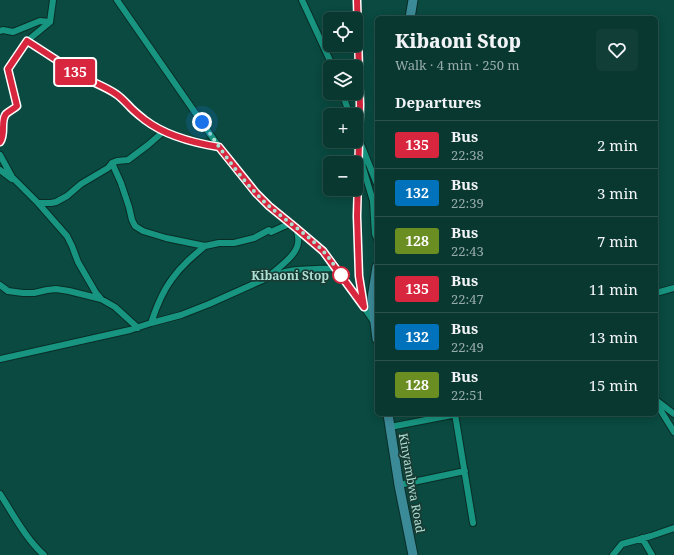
<!DOCTYPE html>
<meta charset="utf-8">
<style>
:root{--surface:#083830;--page:#113f38;--text:#f1f3f6;--muted:#98acab;--line:#29524c}
body{margin:0;font-family:"Noto Serif",serif;background:var(--page);color:var(--text);height:100vh;display:flex;flex-direction:column;font-size:15px;white-space:nowrap}
*{box-sizing:border-box;margin:0}
p{font-size:13px;color:var(--muted)}
.icon{flex:none;width:22px;height:22px;fill:none;stroke:currentColor;stroke-width:2;stroke-linecap:round;stroke-linejoin:round}
.map{position:relative;flex:1;overflow:hidden}
.drawer{position:absolute;left:375px;top:16px;width:283px;height:400px;display:flex;flex-direction:column;background:var(--surface);border-radius:6px;box-shadow:0 2px 10px #0003,0 0 0 1px var(--line)}
.drawer>*{flex:none}
.badge{padding:0 8px;border-radius:3px;font-size:14px;line-height:26px}
.controls{position:absolute;left:323px;top:12px;display:grid;gap:8px}
.controls a{display:grid;place-items:center;width:40px;height:40px;border-radius:6px;background:var(--surface);box-shadow:0 2px 10px #0003,0 0 0 1px var(--line);font-size:20px}
.you{position:absolute;width:20px;height:20px;margin:-10px;border:3px solid #fff;border-radius:50%;background:#1a73e8;box-shadow:0 0 0 6px #1a73e833}
.map>.badge{position:absolute;translate:-50% -50%;box-shadow:0 0 0 2px #fff}
h2{padding:0 20px;font-size:15px;line-height:36px}
.round{display:grid;place-items:center;flex:none;width:42px;height:42px;border-radius:6px;background:var(--page)}
.headline{display:flex;align-items:center;justify-content:space-between;height:68px;padding:0 20px}
h1{font-size:19px;font-weight:800;line-height:30px}
ul{padding:0;list-style:none}
li{display:flex;align-items:center;gap:12px;height:48px;padding:0 20px;border-top:1px solid var(--line)}
li div{flex:1}
li b{display:block;font-size:15px}
li em{font-style:normal}
li .badge{min-width:44px;font-weight:700;text-align:center}
.map>svg:first-child{display:block}
.lines{fill:none;stroke-linecap:round;stroke-linejoin:round}
.street-casing{stroke:#092d26;stroke-width:8}
.secondary-casing{stroke:#092d26;stroke-width:11}
.street{stroke:#179580;stroke-width:6}
.secondary{stroke:#3b8a97;stroke-width:9}
.line-casing{stroke:#fff;stroke-width:9}
.line{stroke:#d7263d;stroke-width:6}
.walk{stroke:#aedfd3;stroke-width:4;stroke-dasharray:0 7.2}
.stop-dot{fill:#fff;stroke:#d7263d;stroke-width:2}
.labels{text-anchor:middle;dominant-baseline:central;stroke-width:3.5;stroke-linejoin:round;paint-order:stroke}
.stop-label{font-size:12px;font-weight:bold;fill:#aedfd3;stroke:#1a3c35;text-anchor:end}
.street-label{font-size:12px;fill:#aedfd3;stroke:#1a3c35}
</style>
<div class="map">
<svg width="674" height="555" viewBox="0 0 674 555">
<rect width="100%" height="100%" fill="#0a4a40"/>
<g class="lines">
<defs>
<path id="street" d="M117,0l102,147 26,33 11,13 13,13 28,22 26,23 14,17 37,54
M302,0l31,67
M357,0l3,105 -3,96 2,75 5,29
M0,31l3,-1 10,2 27,-11 10,1 3,-22
M27,41c19,12 37,24 56,36 11,6 23,10 33,17 6,4 10,9 15,14 5,5 9,8 14,12 21,16 49,22 74,27
M342,93l8,22
M0,142c6,-8 0,-21 6,-28 3,-3 8,-5 11,-8l-9,-37 19,-28 23,-19
M360,142l17,42
M0,155l12,22 26,26 29,33 5,10 6,16 18,31 5,6 14,8 23,21
M361,155l2,13 10,33 2,33 2,5
M112,163l9,20 8,24 3,13 3,6 8,5 23,7 39,8 14,-3h15l20,-5 15,-8 2,2 20,-9
M0,170l12,9
M38,203h13l5,-1 11,-6 14,-12 27,-16 4,-5 5,-2 11,-1 20,-15 16,-14
M269,276c9,-8 28,-21 29,-33 1,-5 -1,-10 -1,-15
M0,285l8,6 15,2h11l13,-3 9,-1 13,2 32,8
M656,293l18,-5
M151,323c5,-15 11,-31 21,-44 9,-13 21,-23 33,-33
M0,359l130,-29 21,-7 30,-8 28,-11 58,-26 18,-6 11,-2 41,-2
M656,400l18,14
M656,403l18,29
M455,414l18,109
M390,427l67,-13
M399,485l66,-14
M0,494c13,20 26,45 44,61
M642,538l10,17
M613,555l9,-11 29,-8 23,-8"/>
<path id="secondary" d="M410,18l3,-18
M377,267l-5,31 5,41
M388,414l11,71 14,70"/>
</defs>
<use href="#street" class="street-casing"/>
<use href="#secondary" class="secondary-casing"/>
<use href="#street" class="street"/>
<use href="#secondary" class="secondary"/>
</g>
<g class="lines">
<defs>
<path id="line" d="M0,142c6,-8 0,-21 6,-28 3,-3 8,-5 11,-8l-9,-37 19,-28c19,12 37,24 56,36 11,6 23,10 33,17 6,4 10,9 15,14 5,5 9,8 14,12 21,16 49,23 74,27l37,46 13,13 27,22 27,23 41,56 -5,-31 -2,-60 3,-111 -3,-105"/>
</defs>
<use href="#line" class="line-casing"/>
<use href="#line" class="line"/>
<path class="walk" d="M202,122c20,29 41,61 67,84 17,15 38,28 54,45 7,7 12,16 18,24"/>
</g>
<circle class="stop-dot" cx="341" cy="275" r="8"/>
<g class="labels">
<g class="stop-label">
<text x="329" y="275">Kibaoni Stop</text>
</g>
<g class="street-label">
<text transform="translate(412 483) rotate(80)">Kinyambwa Road</text>
</g>
</g>
</svg>
<div class="controls">
<a><svg class="icon" aria-label="locate" viewBox="0 0 24 24"><circle cx="12" cy="12" r="6"/><path d="M12 2v4M12 18v4M2 12h4M18 12h4"/></svg></a>
<a><svg class="icon" aria-label="layers" viewBox="0 0 24 24"><path d="M12 4l9 5-9 5-9-5zM3 14l9 5 9-5"/></svg></a>
<a>+</a>
<a>−</a>
</div>
<div class="you" style="left:202px;top:122px"></div>
<b class="badge" style="left:75px;top:72px;background:#d7263d;color:#fff">135</b>
<section class="drawer">
<div class="headline"><div><h1>Kibaoni Stop</h1><p>Walk · 4 min · 250 m</p></div><a class="round"><svg class="icon" aria-label="heart" viewBox="0 0 24 24"><path d="M12 20l-8-8c-3-5 5-10 8-4 3-6 11-1 8 4z"/></svg></a></div>
<h2>Departures</h2>
<ul>
<li><span class="badge" style="background:#d7263d;color:#fff">135</span><div><b>Bus</b><p>22:38</p></div><em>2 min</em></li>
<li><span class="badge" style="background:#0072bc;color:#fff">132</span><div><b>Bus</b><p>22:39</p></div><em>3 min</em></li>
<li><span class="badge" style="background:#6b8e23;color:#fff">128</span><div><b>Bus</b><p>22:43</p></div><em>7 min</em></li>
<li><span class="badge" style="background:#d7263d;color:#fff">135</span><div><b>Bus</b><p>22:47</p></div><em>11 min</em></li>
<li><span class="badge" style="background:#0072bc;color:#fff">132</span><div><b>Bus</b><p>22:49</p></div><em>13 min</em></li>
<li><span class="badge" style="background:#6b8e23;color:#fff">128</span><div><b>Bus</b><p>22:51</p></div><em>15 min</em></li>
</ul>
</section>
</div>
